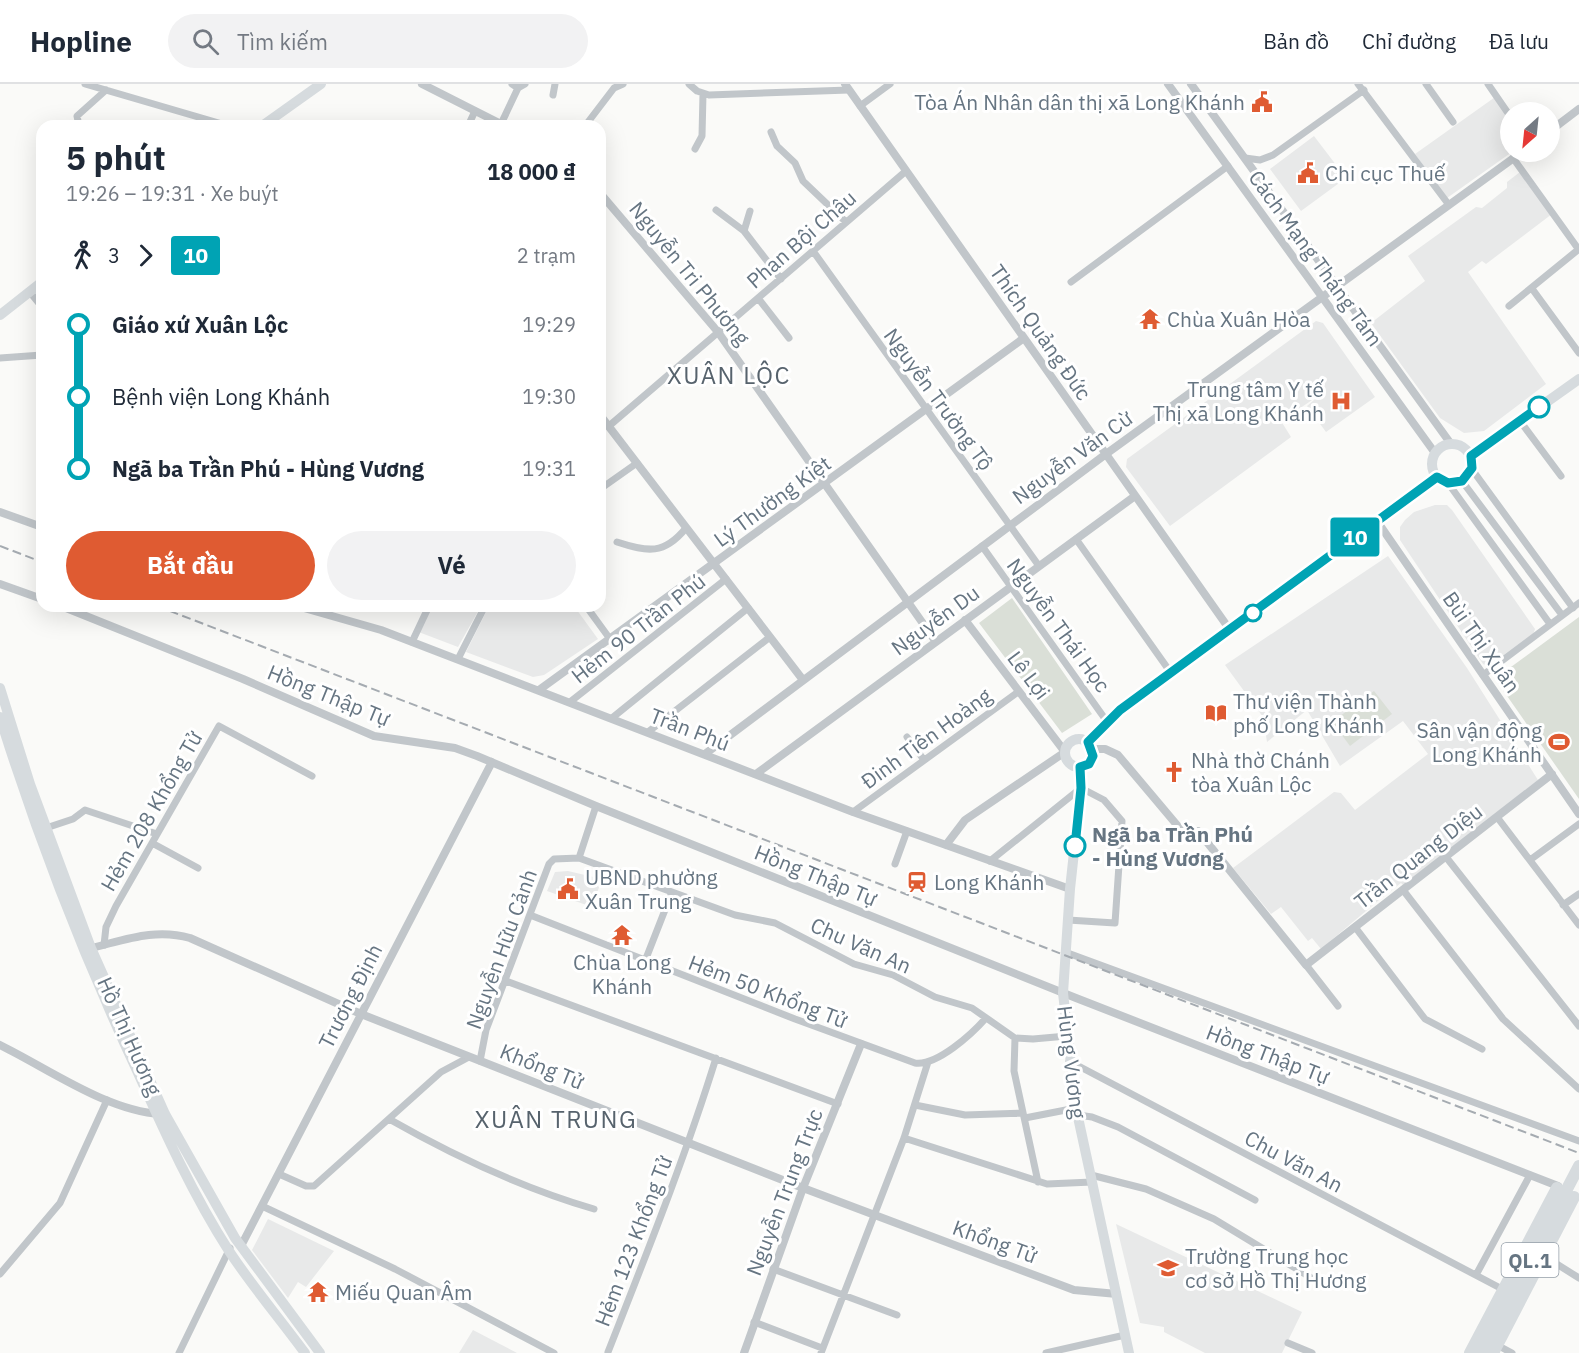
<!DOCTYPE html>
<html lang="vi">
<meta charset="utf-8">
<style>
:root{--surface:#fff;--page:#f2f2f3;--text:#1f2937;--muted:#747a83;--line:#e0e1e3;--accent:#df5b32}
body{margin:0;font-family:"IBM Plex Sans",sans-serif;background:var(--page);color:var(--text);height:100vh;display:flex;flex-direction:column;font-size:22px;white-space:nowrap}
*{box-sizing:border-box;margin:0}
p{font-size:20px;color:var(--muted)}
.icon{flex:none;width:33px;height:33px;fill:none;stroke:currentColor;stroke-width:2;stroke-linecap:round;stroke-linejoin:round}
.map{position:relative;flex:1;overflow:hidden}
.side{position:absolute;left:36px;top:36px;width:570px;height:492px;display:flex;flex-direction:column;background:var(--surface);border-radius:18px;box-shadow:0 6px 24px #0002}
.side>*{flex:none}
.badge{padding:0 12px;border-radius:4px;font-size:21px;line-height:39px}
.needle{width:39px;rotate:207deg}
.tools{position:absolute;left:1500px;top:18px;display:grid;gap:12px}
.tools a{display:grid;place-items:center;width:60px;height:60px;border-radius:50%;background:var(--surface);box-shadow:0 6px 24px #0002;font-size:30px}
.map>.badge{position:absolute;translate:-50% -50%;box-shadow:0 0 0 3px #fff}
.legs{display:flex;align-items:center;gap:9px;height:66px;padding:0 30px;font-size:20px}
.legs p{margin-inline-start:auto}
.overview{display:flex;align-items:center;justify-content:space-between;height:102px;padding:0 30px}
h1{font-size:33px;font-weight:700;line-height:45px}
.primary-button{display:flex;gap:12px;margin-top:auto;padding:12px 30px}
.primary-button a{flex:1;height:69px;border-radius:36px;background:var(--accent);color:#fff;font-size:24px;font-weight:700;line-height:69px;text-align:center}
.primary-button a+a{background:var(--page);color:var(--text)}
ul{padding:0 30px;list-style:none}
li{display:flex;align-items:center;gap:21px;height:72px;font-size:22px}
li i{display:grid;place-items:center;width:9px;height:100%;margin:0 8px;background:currentColor}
li i::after{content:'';width:15px;height:15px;margin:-8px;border:4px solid;border-radius:50%;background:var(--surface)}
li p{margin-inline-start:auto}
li:first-child i{background:linear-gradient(#0000 50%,currentColor 0)}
li:last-child i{background:linear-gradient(currentColor 50%,#0000 0)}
header{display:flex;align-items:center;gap:36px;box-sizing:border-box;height:84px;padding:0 30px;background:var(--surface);border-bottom:2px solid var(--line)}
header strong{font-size:28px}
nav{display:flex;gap:33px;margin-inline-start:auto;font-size:21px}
.search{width:420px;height:54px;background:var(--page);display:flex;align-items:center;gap:15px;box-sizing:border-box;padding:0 21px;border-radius:33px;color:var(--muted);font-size:22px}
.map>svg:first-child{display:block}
.built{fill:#e8e9e9}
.green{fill:#dadfd7}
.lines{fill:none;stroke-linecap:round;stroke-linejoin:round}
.minor{stroke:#c1c6ca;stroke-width:7}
.tertiary{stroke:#c1c6ca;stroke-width:8}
.secondary{stroke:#d6dbde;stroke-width:10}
.primary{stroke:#d6dbde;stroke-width:10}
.trunk{stroke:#d6dbde;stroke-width:12}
.rail{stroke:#a5abb1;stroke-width:2;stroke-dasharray:9 4.5;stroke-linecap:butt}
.line-1-casing{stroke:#fff;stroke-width:14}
.line-1{stroke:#00a3b4;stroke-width:9}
.stop-1-dot{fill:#fff;stroke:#00a3b4;stroke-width:3}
.labels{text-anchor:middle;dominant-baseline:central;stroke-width:6;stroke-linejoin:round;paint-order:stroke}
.shield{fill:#fff;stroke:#949ea8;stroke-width:1.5}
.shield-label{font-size:20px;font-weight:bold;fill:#667582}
.poi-label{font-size:21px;fill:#667582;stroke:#fff;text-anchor:start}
.street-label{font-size:21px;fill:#667582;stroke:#fff}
.stop-label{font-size:21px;font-weight:bold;fill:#667582;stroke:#fff;text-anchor:start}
.quarter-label{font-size:24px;letter-spacing:1.5px;fill:#57636d;stroke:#fff}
</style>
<header>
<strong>Hopline</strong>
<div class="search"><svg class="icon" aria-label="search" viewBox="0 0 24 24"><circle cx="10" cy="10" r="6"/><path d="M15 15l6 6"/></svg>Tìm kiếm</div>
<nav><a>Bản đồ</a><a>Chỉ đường</a><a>Đã lưu</a></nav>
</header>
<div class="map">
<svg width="1579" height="1269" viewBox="0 0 1579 1269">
<rect width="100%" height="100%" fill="#fafaf8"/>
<path class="built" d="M1498,11l12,17 2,40 -65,46 -32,-44z
M1314,52l32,42 -45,33 -31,-42z
M1520,88l32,42 -66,50 -4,-3 -14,11 78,112 -62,47 -20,2 -24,-15 -69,-95 54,-42 -17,-25 68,-49 6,1 25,-20v-6z
M1316,237l7,2 52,74 -49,35 -19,-26 14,-12 -40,27 10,16 -121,89 -44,-59 1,-8z
M1435,421h12l5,5 83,119 -3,9 -41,30 -8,-4 -83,-124v-13l5,-7 9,-8z
M1388,472l79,112 71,112 -135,105 -2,-2 -22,17 -58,49 -9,-11 -4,3 -27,-34 -10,7 -38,-46 101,-76 7,1 14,17 73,-56 -25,-33 -63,45 -33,-56 -40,32 -4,-25 -38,-52z
M433,522h48l-23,41 -42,-16z
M489,522h85l24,33 -54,36 -11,2 -67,-25z
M568,787l34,8 -10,28 -45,-16 8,-19z
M268,1135l66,32 -28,36 -8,-5 -10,16 -36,-48z
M1116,1140l186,88 -20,41h-77l-41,-21v-5l-24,-4z
M473,1246l44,23h-58z"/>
<path class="green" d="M1012,514l80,116 -30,19 -83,-110z
M1579,533v182l-81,-116 2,-8z
M1374,607l18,23 -42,32 -18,-24z"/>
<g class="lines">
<path class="minor" d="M85,0l144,42
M512,0l6,4 7,-4
M689,0l8,7 12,4 140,-5
M1358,0l91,121
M1426,0l27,38
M1488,0l22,32
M553,11l2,-11
M860,22l30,-22
M501,40l17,-36
M79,42l-2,-10 29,-26
M468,42l7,-15
M585,42l29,-38 9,-4
M771,48l6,14 18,17 8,18 43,41
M695,65l7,-13 1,-42
M1245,74l15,2 13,-5 91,-65
M1513,74l66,92
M716,126l28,21 37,48
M744,147l6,-20
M813,167l226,315
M1071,198l157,-116
M1533,206l46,63
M29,207l13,16
M758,214l31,40
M1509,222l70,-57
M0,274l42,-3
M1520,337l41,55
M609,342l297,-255
M1471,384l102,140
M1462,397l100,134
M1448,399l102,141
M603,403l34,-24
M1076,455l95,134
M617,458c31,10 47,13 69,-14
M982,462l126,177
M586,522l24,33
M412,558l17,-36
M458,575l27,-53
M1483,591l96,-72
M570,618l156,-123
M612,634l136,-110
M648,648l122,-95
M907,653l17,23
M853,728l165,-120
M1497,733l82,108
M46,744l27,-9 12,-9 72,24
M152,759l46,25
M1446,773l133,169
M579,774l93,34 -27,69
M1530,776l49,-36
M990,777l91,-73 23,12 18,21 -7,102 -47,-3
M895,780l12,-33
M1403,806l100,129 76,70
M672,808l63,23 40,8 79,41 39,11 42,22 37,11 43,30 18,1 34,-3
M1563,821l16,-11
M530,831l265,104 120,44c22,3 57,-29 71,-45
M1355,843l70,92 57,30
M104,861l2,-18 10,-21 103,-180 93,50
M1065,868l514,189
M1306,881l32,41
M506,897l332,123
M1015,954l-1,33 24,111
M480,977l6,-31 63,-166 5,-5 25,-1 17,-52
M1069,977l435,229
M915,1021l50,10 58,-2
M1078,1031l14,2 26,10 137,73
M1025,1034l51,-10
M389,1035c65,37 133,69 205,90
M904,1054l143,46 45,-2
M279,1090l27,12h8l127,-114 28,-15
M1091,1091l55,14 68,30 96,58
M262,1122l133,63 159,84
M1544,1172l35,22
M773,1185l124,46
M0,1190l60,-71 47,-103
M1476,1191l54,-100
M754,1238l68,26
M1288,1259l24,10
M1497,1261l15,8
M608,1268c38,-97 77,-194 108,-294
M179,1269l51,-105
M821,1269l83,-215 24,-76
M1046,1269l79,-18"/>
<path class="tertiary" d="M422,0l83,42
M845,0l385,546
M1168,0l267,369
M1191,0l260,360
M1550,47l29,-22
M600,109l118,139 218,310
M600,331l203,265
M0,428l42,15
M1377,437l202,293
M0,500l42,15
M61,522l182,73 131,57 81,12 22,8 119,50 480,192 482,188
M297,522l84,24 472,182 217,77
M539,606l485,-352
M1093,665h12l13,6 64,76h16l108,134 246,-191
M705,670l401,-300 416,-302
M756,690l379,-278
M946,761l19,-25 100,-68 -100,-132
M91,864c34,-8 64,-20 99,-10l171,76 442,174 271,102 43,4
M0,961c49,24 107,66 161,69
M241,1162l251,-484
M744,1269l59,-165 58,-144"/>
<path class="secondary" d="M262,42l59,-42
M0,231l42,-33"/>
<path class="primary" d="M1432 380a20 20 0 1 1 40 0a20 20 0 1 1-40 0Z
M1471,372l108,-77
M0,604l30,96 61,164 74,166 70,124 85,115
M0,633c38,122 84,240 138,356 27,60 55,122 91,178 23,35 51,68 76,102
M1065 669a14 14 0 1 1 28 0a14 14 0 1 1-28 0Z
M1088,658l32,-32 317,-233
M1081,683v21l-11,101 -7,104 13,115 53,245"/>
<path class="trunk" d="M1470,1269l87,-165
M1481,1269l98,-187
M1493,1269l81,-156"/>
<path class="rail" d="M0,462l42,16
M157,522l1422,547"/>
</g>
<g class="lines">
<defs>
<path id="line-1" d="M1075,762l6,-58 -1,-21 9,-3 4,-8 -5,-14 32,-32 317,-233 11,6 14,-2 10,-13 -1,-12 68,-49"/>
</defs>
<use href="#line-1" class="line-1-casing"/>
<use href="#line-1" class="line-1"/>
</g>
<defs>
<symbol id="civic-bare" viewBox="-9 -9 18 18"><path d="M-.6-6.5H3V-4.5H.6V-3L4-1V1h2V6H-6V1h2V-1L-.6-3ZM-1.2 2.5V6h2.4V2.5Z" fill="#df5b32" stroke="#fff" stroke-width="2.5" paint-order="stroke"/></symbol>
<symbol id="temple-bare" viewBox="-9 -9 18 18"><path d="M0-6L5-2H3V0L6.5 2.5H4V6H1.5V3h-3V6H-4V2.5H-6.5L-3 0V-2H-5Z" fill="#df5b32" stroke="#fff" stroke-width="2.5" paint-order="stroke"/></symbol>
<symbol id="hospital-bare" viewBox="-9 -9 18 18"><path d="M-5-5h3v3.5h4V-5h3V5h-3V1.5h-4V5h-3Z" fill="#df5b32" stroke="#fff" stroke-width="2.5" paint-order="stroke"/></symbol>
<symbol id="library-bare" viewBox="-9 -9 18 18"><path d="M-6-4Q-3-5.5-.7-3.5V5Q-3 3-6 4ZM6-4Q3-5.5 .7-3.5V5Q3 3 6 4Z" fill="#df5b32" stroke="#fff" stroke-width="2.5" paint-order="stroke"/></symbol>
<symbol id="stadium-bare" viewBox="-9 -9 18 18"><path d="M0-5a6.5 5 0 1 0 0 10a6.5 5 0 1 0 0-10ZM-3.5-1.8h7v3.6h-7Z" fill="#df5b32" stroke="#fff" stroke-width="2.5" paint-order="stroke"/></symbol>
<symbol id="church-bare" viewBox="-9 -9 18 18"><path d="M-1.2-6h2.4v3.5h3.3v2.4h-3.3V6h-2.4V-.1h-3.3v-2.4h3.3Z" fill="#df5b32" stroke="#fff" stroke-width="2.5" paint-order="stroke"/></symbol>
<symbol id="station-bare" viewBox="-9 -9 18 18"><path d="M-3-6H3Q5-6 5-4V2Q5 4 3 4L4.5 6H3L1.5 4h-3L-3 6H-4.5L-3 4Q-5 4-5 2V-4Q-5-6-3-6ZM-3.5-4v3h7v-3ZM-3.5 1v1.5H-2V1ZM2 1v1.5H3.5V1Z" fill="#df5b32" stroke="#fff" stroke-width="2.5" paint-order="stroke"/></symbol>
<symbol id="school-bare" viewBox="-9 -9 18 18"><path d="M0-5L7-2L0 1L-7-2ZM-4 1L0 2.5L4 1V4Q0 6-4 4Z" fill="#df5b32" stroke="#fff" stroke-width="2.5" paint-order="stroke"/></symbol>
</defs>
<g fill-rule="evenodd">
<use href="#civic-bare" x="1247" y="3" width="30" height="30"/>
<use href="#civic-bare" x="1293" y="74" width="30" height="30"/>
<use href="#temple-bare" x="1135" y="220" width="30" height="30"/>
<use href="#hospital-bare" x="1326" y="302" width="30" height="30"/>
<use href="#library-bare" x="1201" y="614" width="30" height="30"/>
<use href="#stadium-bare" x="1544" y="643" width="30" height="30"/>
<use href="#church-bare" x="1159" y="673" width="30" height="30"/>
<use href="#station-bare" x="902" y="783" width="30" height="30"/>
<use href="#civic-bare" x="553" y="790" width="30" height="30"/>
<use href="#temple-bare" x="607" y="836" width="30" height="30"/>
<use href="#school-bare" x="1153" y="1169" width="30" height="30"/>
<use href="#temple-bare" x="303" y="1193" width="30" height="30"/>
</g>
<g class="stop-1-dot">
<circle cx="1539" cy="323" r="10"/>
<circle cx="1253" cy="529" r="8"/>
<circle cx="1075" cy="762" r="10"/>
</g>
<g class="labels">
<rect class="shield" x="1501.5" y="1159" width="57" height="34" rx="4.5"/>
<g class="shield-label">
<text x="1530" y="1176">QL.1</text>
</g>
<g class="poi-label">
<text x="1245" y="18" text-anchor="end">Tòa Án Nhân dân thị xã Long Khánh</text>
<text x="1325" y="89">Chi cục Thuế</text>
<text x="1167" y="235">Chùa Xuân Hòa</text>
<text x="1324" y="305" text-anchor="end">Trung tâm Y tế<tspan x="1324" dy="24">Thị xã Long Khánh</tspan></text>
<text x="1233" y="617">Thư viện Thành<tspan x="1233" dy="24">phố Long Khánh</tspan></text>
<text x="1542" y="646" text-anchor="end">Sân vận động<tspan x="1542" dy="24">Long Khánh</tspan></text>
<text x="1191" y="676">Nhà thờ Chánh<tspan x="1191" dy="24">tòa Xuân Lộc</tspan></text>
<text x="585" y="793">UBND phường<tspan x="585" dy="24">Xuân Trung</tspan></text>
<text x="934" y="798">Long Khánh</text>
<text x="622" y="878" text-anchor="middle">Chùa Long<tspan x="622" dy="24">Khánh</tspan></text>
<text x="1185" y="1172">Trường Trung học<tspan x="1185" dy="24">cơ sở Hồ Thị Hương</tspan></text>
<text x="335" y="1208">Miếu Quan Âm</text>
</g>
<g class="street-label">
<text transform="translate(801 155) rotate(-41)">Phan Bội Châu</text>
<text transform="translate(1316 174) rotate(54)">Cách Mạng Tháng Tám</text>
<text transform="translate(690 189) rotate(51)">Nguyễn Tri Phương</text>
<text transform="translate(1041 248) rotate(55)">Thích Quảng Đức</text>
<text transform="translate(939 315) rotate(54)">Nguyễn Trường Tộ</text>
<text transform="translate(1072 373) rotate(-36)">Nguyễn Văn Cừ</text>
<text transform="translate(772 417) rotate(-36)">Lý Thường Kiệt</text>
<text transform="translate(935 536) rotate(-36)">Nguyễn Du</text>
<text transform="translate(1059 541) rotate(54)">Nguyễn Thái Học</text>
<text transform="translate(638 544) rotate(-38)">Hẻm 90 Trần Phú</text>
<text transform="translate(1482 558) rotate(55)">Bùi Thị Xuân</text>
<text transform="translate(1029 591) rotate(53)">Lê Lợi</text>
<text transform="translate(329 611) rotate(22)">Hồng Thập Tự</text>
<text transform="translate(690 645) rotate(21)">Trần Phú</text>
<text transform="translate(926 654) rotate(-36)">Đinh Tiên Hoàng</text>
<text transform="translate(151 727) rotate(-60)">Hẻm 208 Khổng Tử</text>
<text transform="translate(1418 772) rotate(-38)">Trần Quang Diệu</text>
<text transform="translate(816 791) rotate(22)">Hồng Thập Tự</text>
<text transform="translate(861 861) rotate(24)">Chu Văn An</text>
<text transform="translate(501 865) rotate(-70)">Nguyễn Hữu Cảnh</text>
<text transform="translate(768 907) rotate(21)">Hẻm 50 Khổng Tử</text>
<text transform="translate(350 912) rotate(-63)">Trương Định</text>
<text transform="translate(130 952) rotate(66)">Hồ Thị Hương</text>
<text transform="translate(1268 970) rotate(21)">Hồng Thập Tự</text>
<text transform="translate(1072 978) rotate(83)">Hùng Vương</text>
<text transform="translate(542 982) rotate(22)">Khổng Tử</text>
<text transform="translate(1294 1077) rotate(28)">Chu Văn An</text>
<text transform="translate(784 1108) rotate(-69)">Nguyễn Trung Trực</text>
<text transform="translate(633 1157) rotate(-69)">Hẻm 123 Khổng Tử</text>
<text transform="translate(995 1157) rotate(20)">Khổng Tử</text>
</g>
<g class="stop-label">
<text x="1092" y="750">Ngã ba Trần Phú<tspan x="1092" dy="24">- Hùng Vương</tspan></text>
</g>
<g class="quarter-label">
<text x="729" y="291">XUÂN LỘC</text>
<text x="556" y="1035">XUÂN TRUNG</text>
</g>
</g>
</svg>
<div class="tools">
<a><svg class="needle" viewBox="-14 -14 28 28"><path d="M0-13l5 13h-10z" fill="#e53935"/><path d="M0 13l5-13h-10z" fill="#747a83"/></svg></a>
</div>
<b class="badge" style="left:1355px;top:453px;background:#00a3b4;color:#fff">10</b>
<section class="side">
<div class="overview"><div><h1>5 phút</h1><p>19:26 – 19:31 · Xe buýt</p></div><b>18 000 ₫</b></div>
<div class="legs"><svg class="icon" aria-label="walk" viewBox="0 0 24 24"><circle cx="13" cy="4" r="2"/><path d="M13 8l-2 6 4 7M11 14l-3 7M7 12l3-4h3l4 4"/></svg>3<svg class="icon" aria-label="forward" viewBox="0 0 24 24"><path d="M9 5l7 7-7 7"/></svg><b class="badge" style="background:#00a3b4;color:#fff">10</b><p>2 trạm</p></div>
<ul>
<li><i style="color:#00a3b4"></i><b>Giáo xứ Xuân Lộc</b><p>19:29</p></li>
<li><i style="color:#00a3b4"></i><span>Bệnh viện Long Khánh</span><p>19:30</p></li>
<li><i style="color:#00a3b4"></i><b>Ngã ba Trần Phú - Hùng Vương</b><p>19:31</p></li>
</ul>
<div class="primary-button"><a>Bắt đầu</a><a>Vé</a></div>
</section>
</div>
